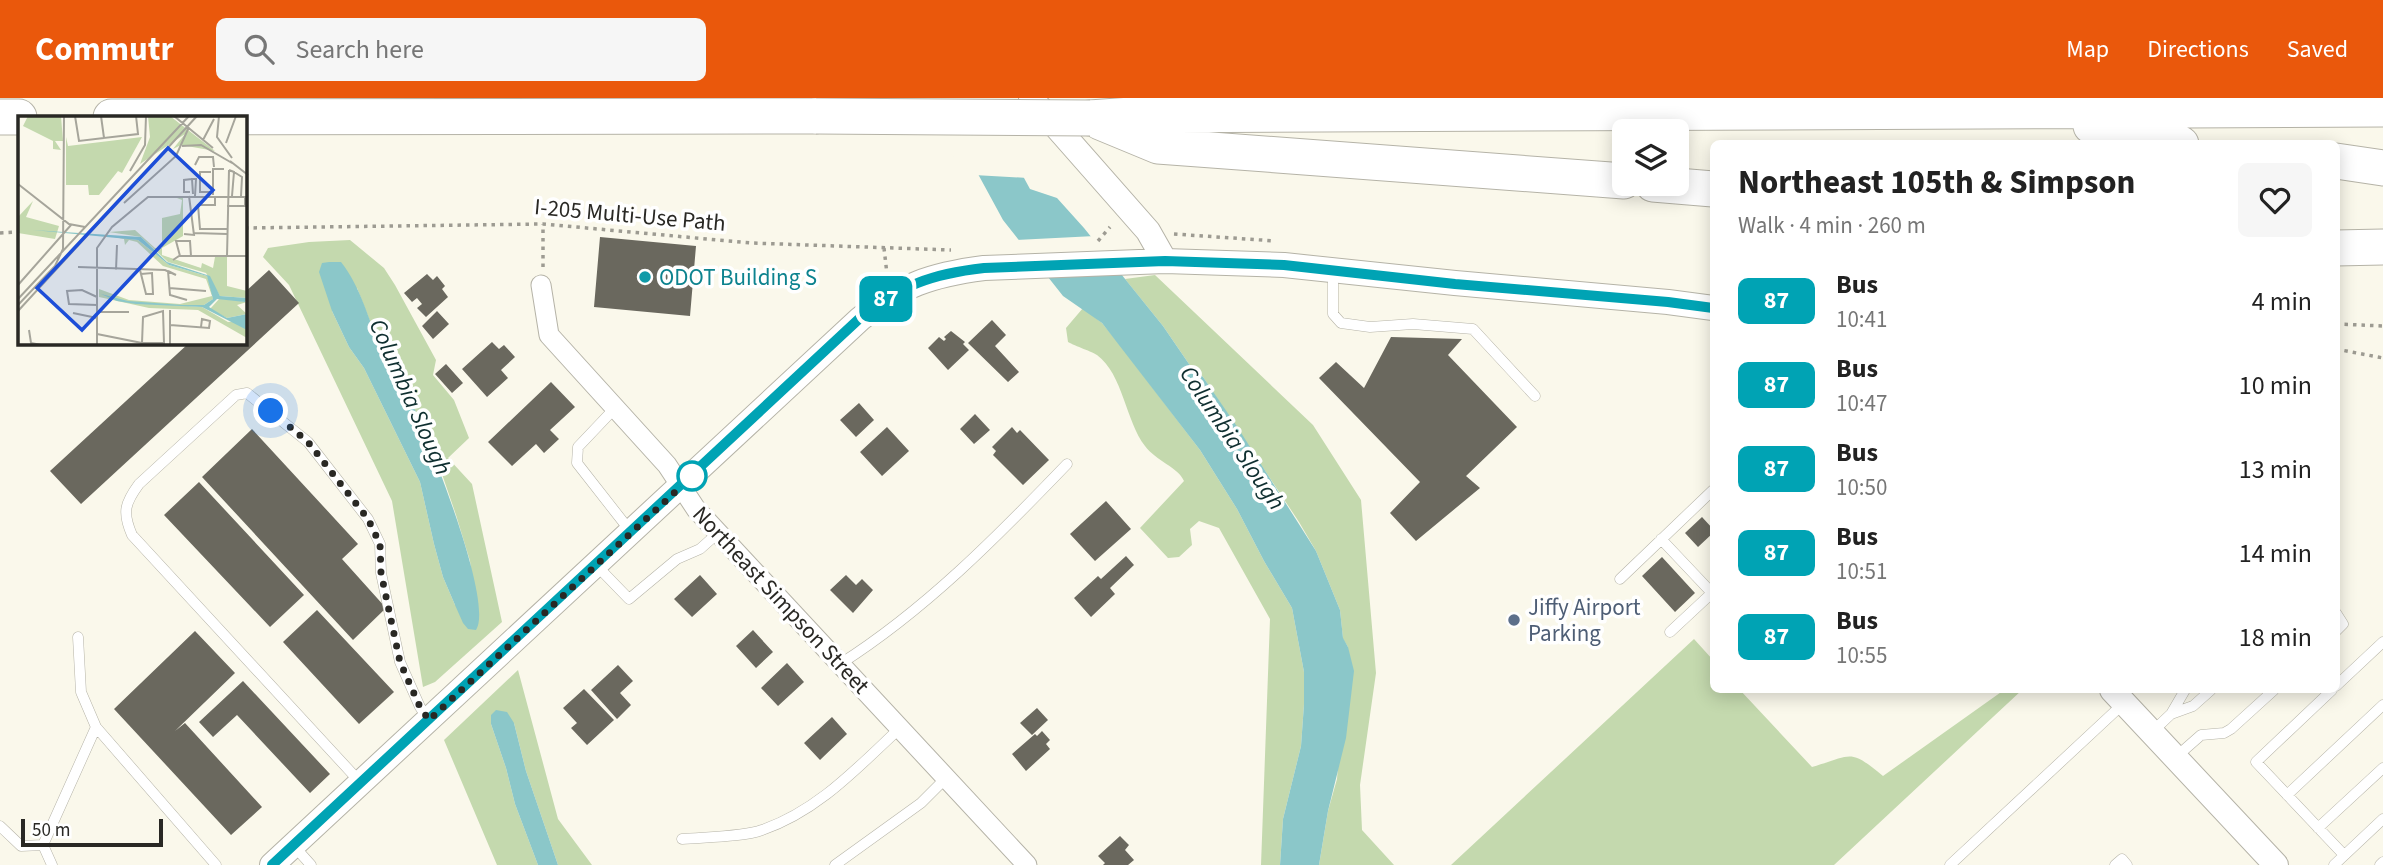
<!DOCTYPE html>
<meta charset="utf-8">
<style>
:root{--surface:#fff;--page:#f6f6f6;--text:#222;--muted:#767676;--accent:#ea580c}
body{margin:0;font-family:"Source Sans 3",sans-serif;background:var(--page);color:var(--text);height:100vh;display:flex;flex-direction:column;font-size:26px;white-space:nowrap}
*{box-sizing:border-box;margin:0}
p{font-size:23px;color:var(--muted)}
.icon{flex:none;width:38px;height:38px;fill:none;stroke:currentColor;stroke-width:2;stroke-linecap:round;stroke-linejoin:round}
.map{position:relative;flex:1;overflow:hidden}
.panel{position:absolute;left:1710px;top:42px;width:630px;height:553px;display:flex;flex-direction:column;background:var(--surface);border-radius:10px;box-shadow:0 4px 18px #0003}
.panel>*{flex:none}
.badge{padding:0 14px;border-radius:10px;font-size:24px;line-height:46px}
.tools{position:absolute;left:1612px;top:21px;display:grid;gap:14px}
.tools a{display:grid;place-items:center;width:77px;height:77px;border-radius:10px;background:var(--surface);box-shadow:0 4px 18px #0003;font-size:35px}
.scale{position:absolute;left:21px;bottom:18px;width:142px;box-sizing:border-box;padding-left:7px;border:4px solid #292824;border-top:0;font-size:19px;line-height:24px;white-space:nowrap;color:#292824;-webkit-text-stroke:5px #fff;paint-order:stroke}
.you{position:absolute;width:35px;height:35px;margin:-18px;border:5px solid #fff;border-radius:50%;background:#1a73e8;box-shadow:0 0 0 10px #1a73e833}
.map>.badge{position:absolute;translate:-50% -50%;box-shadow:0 0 0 4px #fff}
.round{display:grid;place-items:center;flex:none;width:74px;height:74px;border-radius:10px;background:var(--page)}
.overview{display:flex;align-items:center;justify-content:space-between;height:119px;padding:0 28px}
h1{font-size:33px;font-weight:700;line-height:52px}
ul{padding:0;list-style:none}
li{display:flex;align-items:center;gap:21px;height:84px;padding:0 28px}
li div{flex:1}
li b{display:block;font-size:26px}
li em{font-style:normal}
li .badge{min-width:77px;font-weight:700;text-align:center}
header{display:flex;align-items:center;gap:42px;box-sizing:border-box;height:98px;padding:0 35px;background:var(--accent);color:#fff}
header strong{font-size:33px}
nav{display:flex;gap:38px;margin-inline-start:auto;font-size:24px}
.search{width:490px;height:63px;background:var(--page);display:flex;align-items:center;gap:18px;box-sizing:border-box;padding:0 24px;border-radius:10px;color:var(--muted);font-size:26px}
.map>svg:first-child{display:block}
.green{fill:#c4d9ae;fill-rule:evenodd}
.water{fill:#8bc7c9}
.pier{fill:#faf8eb}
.building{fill:#6a685e}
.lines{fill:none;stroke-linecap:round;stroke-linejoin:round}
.service-casing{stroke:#b5b3a7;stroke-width:11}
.minor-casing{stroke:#b5b3a7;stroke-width:21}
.tertiary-casing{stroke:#b5b3a7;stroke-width:26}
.motorway-casing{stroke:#b5b3a7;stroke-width:37}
.path{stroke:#9d9b92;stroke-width:3.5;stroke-dasharray:3.5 5;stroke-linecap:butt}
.service{stroke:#fff;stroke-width:10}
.minor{stroke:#fff;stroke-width:19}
.tertiary{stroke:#fff;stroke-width:24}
.motorway{stroke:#fff;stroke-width:35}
.motorway-bridge-casing{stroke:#b5b3a7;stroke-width:37;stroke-linecap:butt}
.motorway-bridge{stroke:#fff;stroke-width:35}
.line-casing{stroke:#fff;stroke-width:16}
.line{stroke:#00a3b4;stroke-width:10}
.walk{stroke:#292824;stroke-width:7;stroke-dasharray:0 12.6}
.culture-dot{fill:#0f9aa8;stroke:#fff;stroke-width:2.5}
.stop-dot{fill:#fff;stroke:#00a3b4;stroke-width:3.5}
.service-dot{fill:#5c6f8a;stroke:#fff;stroke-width:2.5}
.labels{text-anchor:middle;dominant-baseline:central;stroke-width:7;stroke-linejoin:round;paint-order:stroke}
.street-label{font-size:23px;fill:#292824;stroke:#fff}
.culture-label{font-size:23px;fill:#0d838f;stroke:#fff;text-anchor:start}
.service-label{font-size:23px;fill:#4e5e75;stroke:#fff;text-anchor:start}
.water-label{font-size:24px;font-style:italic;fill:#0f2f30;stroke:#fff}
.inset-road{fill:none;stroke:#a6a59b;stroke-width:2}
.view{fill:#1d4ed8;fill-opacity:0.15;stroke:#1d4ed8;stroke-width:3.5}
.inset-edge{fill:none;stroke:#292824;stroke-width:3.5}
</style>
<header>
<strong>Commutr</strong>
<div class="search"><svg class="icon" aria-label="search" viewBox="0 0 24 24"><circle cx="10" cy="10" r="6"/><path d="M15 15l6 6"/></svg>Search here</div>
<nav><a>Map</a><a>Directions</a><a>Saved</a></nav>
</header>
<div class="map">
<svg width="2383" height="767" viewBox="0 0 2383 767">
<rect width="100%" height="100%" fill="#faf8eb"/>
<path class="green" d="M350,142l34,28 11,17 41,75 -3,15 21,25 15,38 -21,20 24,26 30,138 -67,60 -12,5 -31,-186 -103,-216 -26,-28 5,-9 41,-6zM357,190l23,59 51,95 25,73 14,46 2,16 -17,28 -12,-28 -9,-33 -14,-62 -56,-114 -15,-21 -17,-36z
M1155,177l158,150 48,75 15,173 -16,112 2,45 32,35h-75l9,-54 9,-32 11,-132 -5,-8 -3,-29 -24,-59 -17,-29 -96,-145 -14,-13 -26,-38 -38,-47z
M1083,210l19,15 18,22 80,105 37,59 27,52 28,47 12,64v32l-3,42 -18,73 -3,46h-19l9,-246 -51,-91 -20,-7 -9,8 2,16 -13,12 -11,1 -28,-30 44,-47c-6,-14 -28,-20 -39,-35 -19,-24 -22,-72 -48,-91 -4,-3 -22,-9 -29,-13l-2,-14z
M1694,541l19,21v30h27l72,77c41,-12 37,-19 71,9l121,-86h18l-188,175h-383z
M518,572l40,149 34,46h-34l-32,-94 -12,-48 -23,1 15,44 9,36 23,61h-41l-53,-125z"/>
<path class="water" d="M991,19l39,72 27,9 27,30 79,98 26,38 14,13 35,51 78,123 24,59 3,28 5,9 6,24 -8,67 -18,73 -9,54h-39l3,-46 18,-73 3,-42v-32l-12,-64 -28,-47 -27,-52 -37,-59 -98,-127 -39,-27 -60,-76 -25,-46z
M329,164h12c20,25 27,57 40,86 14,32 37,62 50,94 3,8 4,17 7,25 11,29 53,140 38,163l-8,-1 -5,-6 -8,-18 -12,-28 -9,-33 -14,-62 -56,-114 -15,-21 -17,-36 -13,-39 3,-9z
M496,612l11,2 7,11 12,48 32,94h-20l-23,-61 -9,-36 -15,-44v-9z"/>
<path class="pier" d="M888,0h89l17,17 34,63 -54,-3z
M1095,138l30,37 -82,4 -29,-37z"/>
<path class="building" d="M600,139l96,9 -6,70 -96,-9z
M269,172l30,33 -218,201 -31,-33 139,-128h56v-51z
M427,176l6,6 4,-4 8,10 -3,3 6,8 -22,20 -9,-9 5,-4 -5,-6 -5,4 -8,-9z
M437,213l12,13 -16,15 -11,-13z
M992,222l14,15 -11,11 24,26 -11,10 -40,-39z
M951,233l14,11 -2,2 6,6 -21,20 -20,-22 11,-11 5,4 2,-2 -2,-2z
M1391,239l71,2 -14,16 69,72 -51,49 14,12 -64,53 -26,-28 30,-31 -101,-104 17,-16 28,26z
M492,244l7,7 5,-4 11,12 -14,13 7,8 -21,19 -25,-28z
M446,266l17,19 -11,10 -17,-19z
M551,284l24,25 -25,23 9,9 -15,14 -8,-9 -24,22 -24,-24z
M859,305l15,17 -18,17 -16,-17z
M975,316l15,16 -16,14 -14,-15z
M887,329l22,24 -27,25 -22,-24z
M1012,329l5,6 3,-3 29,30 -26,25 -30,-30 3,-4 -4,-4z
M252,331l106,115 -16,15 44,49 -33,32 -151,-163z
M199,384l105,113 -34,32 -106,-112z
M1106,403l25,28 -36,32 -25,-27z
M1702,419l11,12v4l-15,14 -13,-14z
M1126,458l8,9 -24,23 5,6 -24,23 -17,-19 24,-22 3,3z
M1662,459l33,36 -20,19 -33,-36z
M700,477l17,19 -25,23 -18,-18z
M846,477l10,10 6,-6 11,11 -20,23 -23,-23z
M317,512l77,82 -35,32 -76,-82z
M753,532l20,22 -17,16 -20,-22z
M195,533l40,42 -60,58 10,-8 77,84 -31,28 -117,-126z
M787,565l17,19 -26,24 -17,-18z
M618,567l15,16 -13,12 11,12 -14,14 -26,-29z
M243,583l87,93 -20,19 -73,-78 -24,22 -14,-15z
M584,591l30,31 -27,25 -16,-17 6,-5 -14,-15z
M1037,610l11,12 -16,15 -12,-12z
M832,619l15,17 -27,26 -16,-17z
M1042,633l8,9 -4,4 4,5 -24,22 -14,-17 23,-20 2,2z
M1120,738l9,9 -4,5 9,10 -6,5h-25l2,-2 -7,-7z"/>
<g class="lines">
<defs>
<path id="service" d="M1333,173v43l8,9 29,4 43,-3 60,5 62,67
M615,310l-37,39 -1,16 54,69
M1661,441l51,54
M597,468l32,33 48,-40 23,-10 18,-16
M1620,481l93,-89
M2336,515l7,11 -7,7
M1670,534l43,-40
M78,539l3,55 15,35 120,138
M840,566c85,-54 157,-127 227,-200
M2336,588l47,-44
M2332,592l-76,72 88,93
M2171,616l22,-8 18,-16
M2152,634l19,-18 14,-24
M2176,659l25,-22 23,-2 7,-4 43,-39
M360,684l-228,-247c-10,-23 -7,-32 7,-51l97,-89 11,-2 61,49 60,77 12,25 1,29 19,89 20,45 8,12
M2287,697l96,-90
M0,728l21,20 22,-1
M2318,730l65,-60
M682,741c22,-2 62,-2 80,-9 56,-19 96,-63 138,-102
M294,748l17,19
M52,767l-9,-20 53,-118
M835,767l86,-62 25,-25
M1950,767l174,-162
M2115,767l7,-6 5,6
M2334,767l49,-46
M2380,767l3,-3"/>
<path id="minor" d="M541,187l8,50 118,130 29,44 331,356"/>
<path id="tertiary" d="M1031,0l117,133 17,30
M2112,592l164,175
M272,767l588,-546c42,-34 70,-44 124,-51l181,-7 119,4 171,18 213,19 45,6"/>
<path id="motorway" d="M0,19h19
M111,19l705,-1
M1090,20l41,-3 1252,-6
M1100,24l58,24 466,35
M2091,28l90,18
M2336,63l47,7
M1653,86l60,5
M2336,150l47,-1"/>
</defs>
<use href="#service" class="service-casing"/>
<use href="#minor" class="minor-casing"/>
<use href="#tertiary" class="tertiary-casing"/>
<use href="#motorway" class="motorway-casing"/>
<path class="path" d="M245,130l298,-4 208,19 200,7
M0,135l19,-1
M1174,136l101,7
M1098,143l12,-14
M884,150l3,26
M543,169v-43
M2336,226l47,2
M2336,251l47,9"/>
<use href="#service" class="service"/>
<use href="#minor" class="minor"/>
<use href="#tertiary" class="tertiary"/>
<use href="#motorway" class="motorway"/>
<defs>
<path id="motorway-bridge" d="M816,18l274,2"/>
</defs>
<use href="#motorway-bridge" class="motorway-bridge-casing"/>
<use href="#motorway-bridge" class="motorway-bridge"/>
</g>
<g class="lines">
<defs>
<path id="line" d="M272,767l588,-547c42,-33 71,-44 124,-50l181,-7 119,4 171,19 213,18 45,6"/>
</defs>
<use href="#line" class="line-casing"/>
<use href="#line" class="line"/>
<path class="walk" d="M271,313l37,31 60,77 12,25 1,29 19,89 20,45 9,13 271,-251 -8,7"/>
</g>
<circle class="culture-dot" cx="645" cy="179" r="7"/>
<circle class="stop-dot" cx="692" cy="378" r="14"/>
<circle class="service-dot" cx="1514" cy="522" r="7"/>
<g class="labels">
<g class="street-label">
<text transform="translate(630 117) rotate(5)">I-205 Multi-Use Path</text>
<text transform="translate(781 502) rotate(47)">Northeast Simpson Street</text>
</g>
<g class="culture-label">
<text x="659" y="179">ODOT Building S</text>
</g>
<g class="service-label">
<text x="1528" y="509">Jiffy Airport<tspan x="1528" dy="26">Parking</tspan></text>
</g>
<g class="water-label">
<text transform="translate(410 299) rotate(66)">Columbia Slough</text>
<text transform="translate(1232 340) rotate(56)">Columbia Slough</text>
</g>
</g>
<g transform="translate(18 18)">
<rect width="229" height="229" fill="#faf8eb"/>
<path d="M10,0h33l2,25h-8l6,9 -8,-1v-8l-30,-15zM130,0h22l45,35 -34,-6 -8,4 12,-15 -45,30 10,-27zM48,21l2,9 74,-9 -20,36 -4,-2 -19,24h-10l-1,-10h-22zM159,82h6v38l-21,12v7l39,13 1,-5 11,5 2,-11h12v29l20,5v7l-27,-2 -14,-23 -38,-11 -27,-25 -32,-5 26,-2 20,18h7v-30l18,-4 2,-14zM15,85l-7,16 33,9 -4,13 -37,-6v-16zM91,120l29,4 31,25 38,11 4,8 2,15 -9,6h-31l29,2 26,15 10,-1 9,9v8l-49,-28 -49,-2 -50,-11v-8l30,11 51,4 32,-8 -6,-17 -43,-13 -26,-24 -8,-2 -4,5 -1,-6zM202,182l27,4 -10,3 10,9 -20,4 -17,-9z" fill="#c4d9ae"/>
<path d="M15,114l108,7 26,25 43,14 10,20 27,2 -2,4 -28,-3 -8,8 18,11 20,-4v16l-45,-23 -66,-3 -19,-3 -16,-7 27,7 54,4h22l9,-6 -6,-23 -38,-11 -31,-25z" fill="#8bc7c9"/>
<path class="inset-road" d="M57,0l4,25 25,-3M83,0l3,22 34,-4 -2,-18M156,0l39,32M201,0l-2,21 15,21M185,24l11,-21M208,27l10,-27M164,30l19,-1 31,18M212,45l18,14M177,49l4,-8h14l1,10M211,54l5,2 -2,24M112,55l15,-26 1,-29M216,56l8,5 -1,19M0,68l51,40 16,3M172,76h-6v-12l8,-1M192,76h-10v-20h11M175,78l-1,-15h4l-1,17M195,79v-26h11M197,80v9h-17l2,24h27M106,87l52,-47 13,-29M209,90h18v-10M176,117l33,1M166,118l10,1 -5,-39M162,140l-4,-15h14l1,15M209,140l2,-86M155,144l6,-4h69M60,151l87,3 11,5 -8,-4M98,154l1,-25M122,154l6,24h7l-1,-21 -11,1M150,155l2,24 17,5M0,169l53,-60M151,172l37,3M0,183l171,-183M0,189l37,-39 8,-17 1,-133M79,189l-28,-1 -2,-13 15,-1 15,7M0,195l179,-195M79,196h32M55,197l24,5M152,209l39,3 1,-7 -8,-2 -1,8M11,214l2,13 10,2M79,218l45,9 1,-26 20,-6 1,32h-22M79,229v-97l15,-21 36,-30h100M152,229v-35"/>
<path class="view" d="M150,32l45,42 -131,140 -45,-42z"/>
<rect width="229" height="229" class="inset-edge"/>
</g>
</svg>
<div class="tools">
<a><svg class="icon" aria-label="layers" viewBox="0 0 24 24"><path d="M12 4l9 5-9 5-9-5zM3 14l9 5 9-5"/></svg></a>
</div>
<div class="scale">50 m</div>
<div class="you" style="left:271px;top:313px"></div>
<b class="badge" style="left:886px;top:201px;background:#00a3b4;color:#fff">87</b>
<section class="panel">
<div class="overview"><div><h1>Northeast 105th &amp; Simpson</h1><p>Walk · 4 min · 260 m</p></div><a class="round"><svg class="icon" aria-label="heart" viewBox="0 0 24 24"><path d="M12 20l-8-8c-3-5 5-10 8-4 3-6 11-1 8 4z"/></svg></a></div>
<ul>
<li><span class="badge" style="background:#00a3b4;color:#fff">87</span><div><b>Bus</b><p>10:41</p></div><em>4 min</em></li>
<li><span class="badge" style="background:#00a3b4;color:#fff">87</span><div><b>Bus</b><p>10:47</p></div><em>10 min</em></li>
<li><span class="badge" style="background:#00a3b4;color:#fff">87</span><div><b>Bus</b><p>10:50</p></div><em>13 min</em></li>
<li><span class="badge" style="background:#00a3b4;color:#fff">87</span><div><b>Bus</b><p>10:51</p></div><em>14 min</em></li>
<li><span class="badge" style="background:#00a3b4;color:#fff">87</span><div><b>Bus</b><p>10:55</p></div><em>18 min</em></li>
</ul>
</section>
</div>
